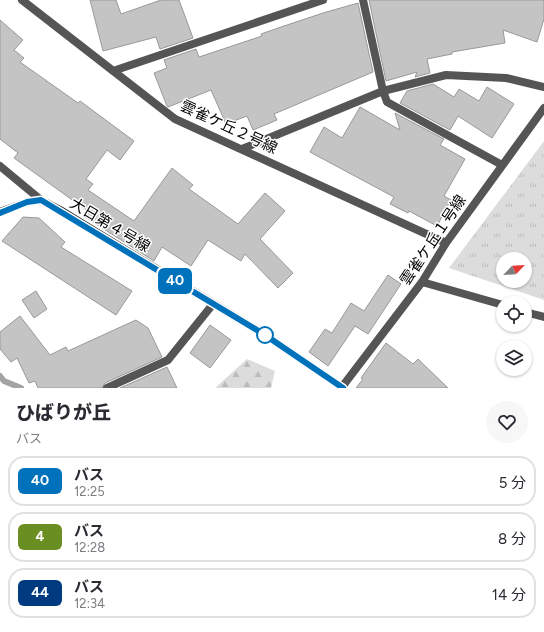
<!DOCTYPE html>
<html lang="ja">
<meta charset="utf-8">
<style>
:root{--surface:#fff;--page:#f7f7f7;--text:#2b2b33;--muted:#7c7c81;--line:#e1e1e2}
body{margin:0;font-family:Figtree,"Noto Sans JP",sans-serif;background:var(--page);color:var(--text);height:100vh;display:flex;flex-direction:column;font-size:15px;white-space:nowrap}
*{box-sizing:border-box;margin:0}
p{font-size:13px;color:var(--muted)}
.icon{flex:none;width:22px;height:22px;fill:none;stroke:currentColor;stroke-width:2;stroke-linecap:round;stroke-linejoin:round}
.map{position:relative;height:388px;overflow:hidden}
.panel{display:flex;flex-direction:column;background:var(--surface);flex:1}
.panel>*{flex:none}
.badge{padding:0 8px;border-radius:6px;font-size:14px;line-height:26px}
.needle{width:26px;rotate:65deg}
.fabs{position:absolute;left:496px;top:252px;display:grid;gap:8px}
.fabs a{display:grid;place-items:center;width:36px;height:36px;border-radius:50%;background:var(--surface);box-shadow:0 1px 3px #0004;font-size:20px}
.map>.badge{position:absolute;translate:-50% -50%;box-shadow:0 0 0 2px #fff}
.round{display:grid;place-items:center;flex:none;width:42px;height:42px;border-radius:21px;background:var(--page)}
.summary{display:flex;align-items:center;justify-content:space-between;height:68px;padding:0 16px}
h1{font-size:19px;font-weight:800;line-height:30px}
ul{padding:0;list-style:none}
li{display:flex;align-items:center;gap:12px;height:50px;margin:0 8px 6px;padding:0 8px;border:2px solid var(--line);border-radius:16px}
li div{flex:1}
li b{display:block;font-size:15px}
li em{font-style:normal}
li .badge{min-width:44px;font-weight:700;text-align:center}
.map>svg:first-child{display:block}
.grass{fill:url(#grass-tufts);fill-rule:evenodd}
.forest{fill:url(#forest-firs)}
.lines{fill:none;stroke-linecap:round;stroke-linejoin:round}
.stream{stroke:#a3a3a3;stroke-width:6}
.building{fill:#c4c4c4;stroke:#999}
.street{stroke:#555;stroke-width:8}
.secondary{stroke:#222;stroke-width:8}
.line-casing{stroke:#fff;stroke-width:9}
.line{stroke:#0072bc;stroke-width:6}
.stop-dot{fill:#fff;stroke:#0072bc;stroke-width:2}
.labels{text-anchor:middle;dominant-baseline:central;stroke-width:3;stroke-linejoin:round;paint-order:stroke}
.street-label{font-size:15px;fill:#000;stroke:#fff}
</style>
<div class="map">
<svg width="544" height="388" viewBox="0 0 544 388">
<defs>
<pattern id="grass-tufts" width="24" height="20" patternUnits="userSpaceOnUse"><rect width="24" height="20" fill="#dcdcdc"/><path d="M3 7l-1-3M5 7V3M7 7l1-3M15 17l-1-3M17 17v-4M19 17l1-3" fill="none" stroke="#bbb"/></pattern>
<pattern id="forest-firs" width="22" height="20" patternUnits="userSpaceOnUse"><rect width="22" height="20" fill="#dcdcdc"/><path d="M5 1l3.5 6h-7zM16 11l3.5 6h-7z" fill="#bbb"/></pattern>
</defs>
<rect width="100%" height="100%" fill="#fff"/>
<path class="grass" d="M544,141v159l-95,-32zM503,259h22v22h-22z"/>
<path class="forest" d="M247,359l28,12 -4,17h-56z"/>
<g class="lines">
<path class="stream" d="M0,376l4,5 17,7"/>
</g>
<path class="building" d="M90,0h26l5,14 40,-14h18l14,38 -33,11 -4,-12 -53,14z
M369,0h175v19l-7,23 -34,-12 2,13 -53,9v2l-25,5 3,14 -15,4 2,-5 -31,9z
M358,3l15,69 -99,42 3,6 -24,10 -6,-14 -21,8 -15,-34 -43,17 -1,-1 -13,-33 13,-5 -3,-8 32,-11 3,8 63,-21 -1,-2 23,-8 39,-13z
M0,20l23,20 -9,10 10,8 -4,4 58,41 2,-2 54,40 -14,19 -13,-10 -21,29 7,5 -5,6 46,31 38,-53 21,17 -4,4 49,35 27,-31 20,18 -25,28 33,34 -15,15 -33,-34 -4,7 -33,-21 -17,26 -29,-19 -8,14 -69,-44 4,-5 -75,-54 4,-5 -18,-14z
M433,84l21,13 5,-8 20,12 8,-14 27,17 -22,34 -34,-22 -8,14 -50,-27 7,-12z
M360,107l40,23 -5,-17 49,26 -4,6 25,14 -21,37 7,4 -14,26 -28,-15 -1,2 -18,-9 4,-7 -84,-45 14,-25 18,11z
M23,217l16,1 26,24 -4,5 71,44 -16,24 -114,-74z
M388,275l13,9 -33,50 -13,-8 -27,40 -19,-14 16,-23 7,4 19,-30 13,8z
M36,291l11,18 -13,9 -12,-18z
M20,316l30,39 16,-8 2,4 68,-31 12,8 14,29 -57,26 -3,5h-64l-3,-7 -6,2 -12,-25 -6,4 -11,-13v-17z
M210,325l21,15 -21,28 -20,-15z
M386,343l27,21 5,-5 30,29h-92l7,-9 -2,-1z
M167,367l10,21h-57z"/>
<g class="lines">
<path class="street" d="M22,0l153,119 271,124
M363,0l20,91 4,11 115,63
M113,71l210,-71
M242,149l141,-58 63,-16 60,3 38,9
M0,166l41,34
M422,282l81,23
M525,312l19,5
M342,387l80,-105 24,-39 98,-135
M107,388l61,-28 45,-56"/>
<path class="secondary" d="M0,212l27,-10 14,-2 19,10 205,125 78,53"/>
</g>
<g class="lines">
<defs>
<path id="line" d="M0,213l27,-11 14,-2 224,135 78,53"/>
</defs>
<use href="#line" class="line-casing"/>
<use href="#line" class="line"/>
</g>
<circle class="stop-dot" cx="265" cy="335" r="8"/>
<g class="labels">
<g class="street-label">
<text transform="translate(229 127) rotate(25)">雲雀ケ丘２号線</text>
<text transform="translate(110 225) rotate(31)">大日第４号線</text>
<text transform="translate(433 240) rotate(-56)">雲雀ケ丘１号線</text>
</g>
</g>
</svg>
<div class="fabs">
<a><svg class="needle" viewBox="-14 -14 28 28"><path d="M0-13l5 13h-10z" fill="#e53935"/><path d="M0 13l5-13h-10z" fill="#7c7c81"/></svg></a>
<a><svg class="icon" aria-label="locate" viewBox="0 0 24 24"><circle cx="12" cy="12" r="6"/><path d="M12 2v4M12 18v4M2 12h4M18 12h4"/></svg></a>
<a><svg class="icon" aria-label="layers" viewBox="0 0 24 24"><path d="M12 4l9 5-9 5-9-5zM3 14l9 5 9-5"/></svg></a>
</div>
<b class="badge" style="left:175px;top:281px;background:#0072bc;color:#fff">40</b>
</div>
<section class="panel">
<div class="summary"><div><h1>ひばりが丘</h1><p>バス</p></div><a class="round"><svg class="icon" aria-label="heart" viewBox="0 0 24 24"><path d="M12 20l-8-8c-3-5 5-10 8-4 3-6 11-1 8 4z"/></svg></a></div>
<ul>
<li><span class="badge" style="background:#0072bc;color:#fff">40</span><div><b>バス</b><p>12:25</p></div><em>5 分</em></li>
<li><span class="badge" style="background:#6b8e23;color:#fff">4</span><div><b>バス</b><p>12:28</p></div><em>8 分</em></li>
<li><span class="badge" style="background:#003b80;color:#fff">44</span><div><b>バス</b><p>12:34</p></div><em>14 分</em></li>
</ul>
</section>
